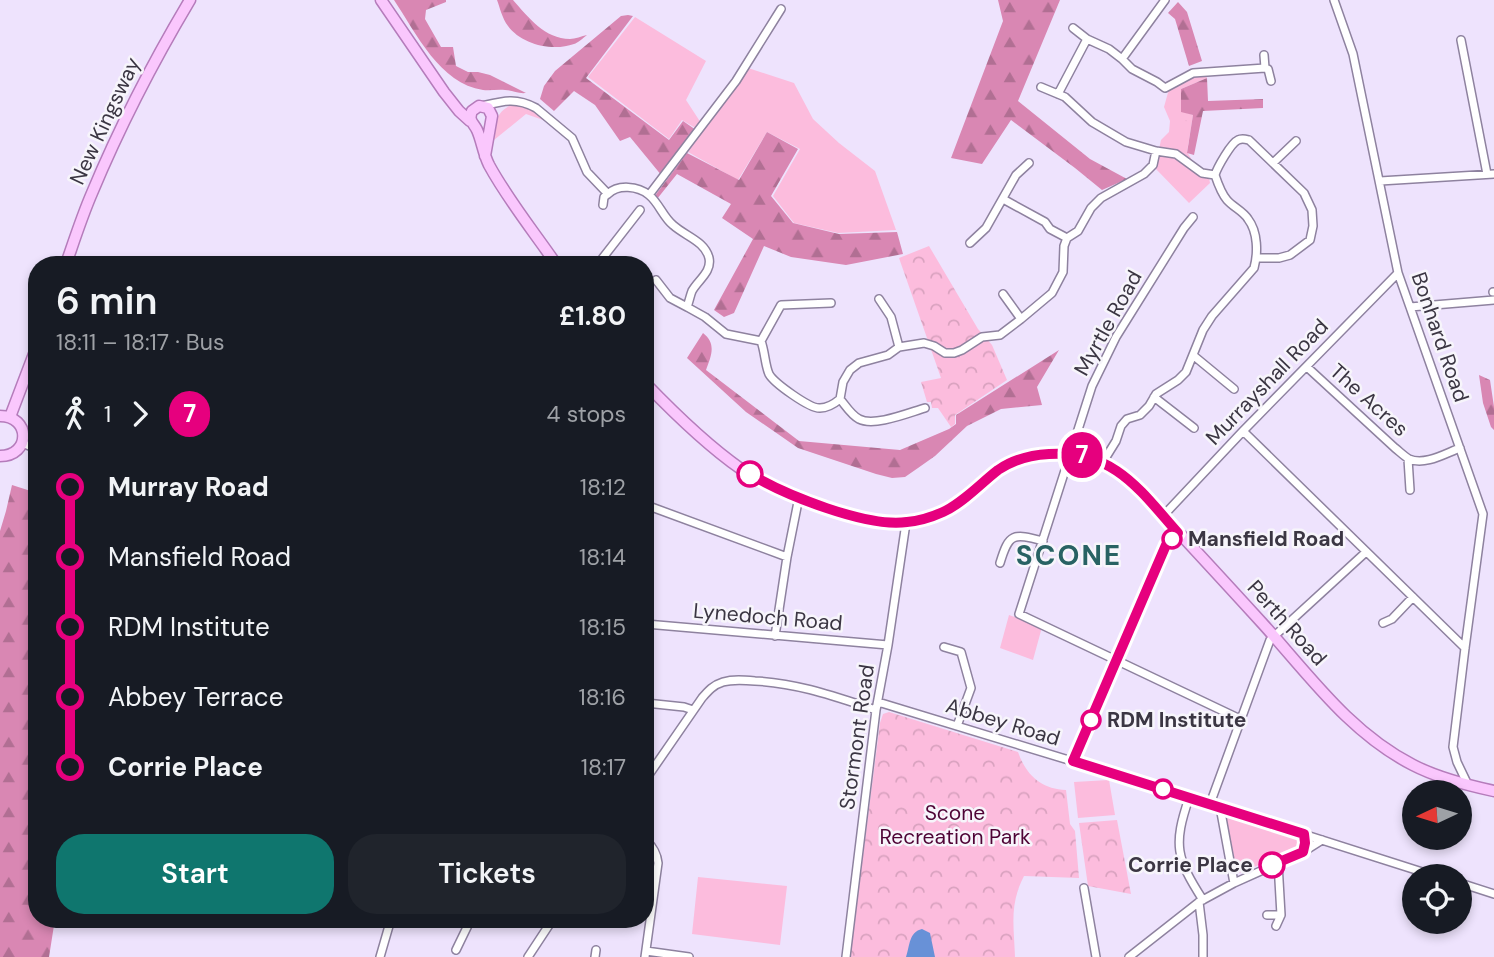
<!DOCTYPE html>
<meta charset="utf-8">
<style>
:root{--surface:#171b24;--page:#20242c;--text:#f1f3f6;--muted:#9ea1a6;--accent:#0f766e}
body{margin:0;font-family:"DM Sans",sans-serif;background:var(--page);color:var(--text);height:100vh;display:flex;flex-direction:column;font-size:26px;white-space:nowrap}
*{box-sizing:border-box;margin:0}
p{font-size:23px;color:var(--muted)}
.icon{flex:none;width:38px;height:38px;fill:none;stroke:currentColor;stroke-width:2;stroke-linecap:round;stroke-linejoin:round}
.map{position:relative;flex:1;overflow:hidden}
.details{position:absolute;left:28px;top:256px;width:626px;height:672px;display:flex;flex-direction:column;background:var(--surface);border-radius:28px;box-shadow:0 4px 10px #0003}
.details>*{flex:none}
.badge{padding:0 14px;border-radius:23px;font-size:24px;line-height:46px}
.needle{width:46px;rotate:266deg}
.fabs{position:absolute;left:1402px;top:780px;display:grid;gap:14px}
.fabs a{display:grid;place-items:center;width:70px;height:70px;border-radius:50%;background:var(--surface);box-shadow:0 4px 10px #0003;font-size:35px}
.map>.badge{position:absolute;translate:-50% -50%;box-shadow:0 0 0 4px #fff}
.legs{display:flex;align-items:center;gap:10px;height:77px;padding:0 28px;font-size:23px}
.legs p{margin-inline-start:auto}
.headline{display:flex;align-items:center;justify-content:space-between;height:119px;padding:0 28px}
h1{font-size:38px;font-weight:600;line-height:52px}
.button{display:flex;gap:14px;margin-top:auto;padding:14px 28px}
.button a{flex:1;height:80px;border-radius:28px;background:var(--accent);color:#fff;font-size:28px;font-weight:600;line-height:80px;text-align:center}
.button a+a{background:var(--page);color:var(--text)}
ul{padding:0 28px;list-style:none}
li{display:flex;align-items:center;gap:24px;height:70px;font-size:26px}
li i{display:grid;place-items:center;width:10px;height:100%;margin:0 9px;background:currentColor}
li i::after{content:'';width:18px;height:18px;margin:-9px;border:5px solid;border-radius:50%;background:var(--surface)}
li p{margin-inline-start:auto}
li:first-child i{background:linear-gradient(#0000 50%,currentColor 0)}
li:last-child i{background:linear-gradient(currentColor 50%,#0000 0)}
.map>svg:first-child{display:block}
.grass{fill:#fcbcdd}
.forest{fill:url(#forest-firs)}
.park{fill:url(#park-crowns)}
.water{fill:#6891d7}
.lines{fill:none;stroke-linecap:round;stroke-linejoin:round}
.street-casing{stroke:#8e829f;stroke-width:10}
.primary-casing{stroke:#b57cbb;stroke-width:13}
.street{stroke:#fff;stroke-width:7}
.primary{stroke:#fac7fd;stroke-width:10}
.line-1-casing{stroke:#fff;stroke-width:16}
.line-1{stroke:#e6007e;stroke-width:10}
.stop-1-dot{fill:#fff;stroke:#e6007e;stroke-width:3.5}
.labels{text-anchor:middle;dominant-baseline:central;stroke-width:5;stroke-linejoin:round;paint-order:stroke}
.street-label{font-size:21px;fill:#3b3643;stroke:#f7f5fb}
.stop-label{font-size:21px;font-weight:bold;fill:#3b3643;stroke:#f7f5fb;text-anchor:start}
.park-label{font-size:21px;fill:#4f0436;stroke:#f7f5fb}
.district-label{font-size:28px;font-weight:bold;letter-spacing:2px;fill:#286263;stroke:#f7f5fb}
</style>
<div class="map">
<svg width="1494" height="957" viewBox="0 0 1494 957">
<defs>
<pattern id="forest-firs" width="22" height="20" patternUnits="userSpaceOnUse" patternTransform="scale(1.75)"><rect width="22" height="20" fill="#d987b3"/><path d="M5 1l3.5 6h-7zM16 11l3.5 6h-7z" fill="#b16f93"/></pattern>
<pattern id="park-crowns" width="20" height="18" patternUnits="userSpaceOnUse" patternTransform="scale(1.75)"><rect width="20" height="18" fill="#fcbcdd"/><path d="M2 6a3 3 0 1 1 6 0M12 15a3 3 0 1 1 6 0" fill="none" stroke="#d9a2bf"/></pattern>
</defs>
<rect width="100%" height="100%" fill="#eee3fd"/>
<path class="grass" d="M635,17l71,44 -20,39 15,23 -4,6 -15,-9 -13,19 -81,-62z
M748,68l46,15 19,36 26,24 36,28 21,59 -58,3 -44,-10 -21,-27 27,-47 -33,-17 -29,48 -50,-28z
M1206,74l1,4 -26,11v22l12,4 -6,37 5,8 -3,9 8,5 12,4 1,5 -21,20 -34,-35 6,-28 8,-8 1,-11 -6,-14 5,-18 25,-12z
M513,104l18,4 15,13 -20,-7 -32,26 -3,-2c5,-17 5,-26 22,-34z
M1009,615l33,12 -9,33 -33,-12z
M1109,780l6,35 -37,3 -4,-36z
M1225,811l74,23 2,5v7l-5,4 -57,23 -2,-1z
M698,877l89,9 -7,59 -88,-11z"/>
<path class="forest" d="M394,0h52v2l-20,8 -1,9 16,28h12l3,19 12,6h10l12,3 36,18c-8,1 -14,-3 -21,-3 -7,-1 -15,1 -22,0 -43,-6 -67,-57 -89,-90z
M497,0h16c15,17 32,39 57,39 5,0 12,-3 17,-4 -4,3 -9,8 -13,9 -22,8 -53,0 -66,-18 -6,-8 -8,-18 -11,-26z
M998,0h62l-42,101 72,58 37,20 -25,11 -27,-22 -64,-48 -29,44 -31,-6 52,-137z
M1178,2l9,10 15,49 -13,5 -14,-47 -7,-6z
M628,15l5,1 -47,62 83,62 14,-19 13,9 -34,46 -32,-39 -10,4 -25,-36 -21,-14 -20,20 -14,-12 4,-13 11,-15 66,-55z
M1207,78l1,23 55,-2v9l-60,3 -9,44 -7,-2 6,-38 -12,-3v-23z
M767,132l31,17 -27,47 22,27 46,11 58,-2 6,22 -57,11 -55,-8 -27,-11 -30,67 -10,4 -10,-7 39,-71 -31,-21 9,-14 -54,-30 -20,25 -3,-2 33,-44 52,27z
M703,333c14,11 8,23 3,37l93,71 101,9 49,-21 7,-5v-9l103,-65 -22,37 5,18 -41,4 -34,17 -32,30 -17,12 -13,9 -13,1 -16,-4 -78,-26 -52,-36 -59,-54z
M1479,375l11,5 4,27v23l-3,-3 -8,-24z
M12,485l25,8v426h18l-6,38h-49v-426l6,-20z"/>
<path class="park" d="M1184,120l7,2 -3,24 -15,-3 3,-21z
M929,246l49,83 14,16 15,35 -52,35v9l-4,3 -13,-19h-6l-1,-6h-4l-6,-20 20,-4 -42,-120z
M889,712l129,40c8,23 23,37 48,38l4,34 5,7 4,47 -55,-2c-15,29 -10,50 -9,81h-165l30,-234 3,-9z
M1117,820l14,74 -43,-8 -9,-63z"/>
<path class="water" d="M922,929l8,4 5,24h-29c4,-12 3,-25 16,-28z"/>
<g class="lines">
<defs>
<path id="street" d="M1334,0l19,54 45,219 85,241 -18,134 -12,99 4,15 11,23
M1087,39l22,10 13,10 10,10 25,13 8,6 28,-15 72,-5
M1461,40l26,134
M1264,55l1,13 3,1 3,12
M1122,59l43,-59
M1041,87l24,10 27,25 34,20 30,9 20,3 26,19 13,2
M1058,94l29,-55 -14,-11
M482,106c21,-5 34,-9 54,2l36,30 15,34 21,22c10,-10 30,-8 41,1 10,8 14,22 24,30 12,11 32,16 36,33 3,14 -11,22 -17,33 -2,5 -3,11 -5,16l18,10 21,17 35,7c4,11 4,24 8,33 5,9 41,35 51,34 8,0 14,-4 20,-9l3,-17 7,-12 9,-7 29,-8 11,-8 25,-4 10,3 11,7h9l8,-3 20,-13 18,-2 21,-16 31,-26 11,-21 1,-26 3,-8 11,-7 13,-23 10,-10 43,-24 9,-9 3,-14
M1273,163l23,-22
M1380,181l114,-7
M649,195l87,-114 45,-72
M1003,199l42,23 5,7 17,9
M603,205l1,-8 4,-3
M1193,217l-9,11 -68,109 -24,49 -73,228 221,105
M970,243l16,-15 30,-53 13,-12
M598,264l42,-54
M656,280l14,18 17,9
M1493,292h1
M1003,294l18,25
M879,299l12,18 8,30
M1410,307l84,-7
M761,341l20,-36 50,-2
M1194,356l40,33
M1307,367l88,81c5,4 9,8 14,11 16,7 37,-6 51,-11
M1154,397l40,31
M840,399c6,7 11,16 19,20 15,8 49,-6 66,-11
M1243,431l222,217
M22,443l15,6
M1408,459l2,31
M1103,462l13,-21 5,-15 6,-7 13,-4 9,-9 7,-12 22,-14 8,-8 17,-42 9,-14 42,-48c4,-15 4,-36 -6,-49 -5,-8 -15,-12 -21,-19 -6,-7 -9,-16 -12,-25 2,-7 16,-32 23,-35 4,-2 7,-1 11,0l55,53 8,17 1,16 -3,14 -20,15 -11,3h-22
M646,505l141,52
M1163,516l80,-85 155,-158
M1000,563c9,-30 13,-30 43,-22
M1383,623l9,-4 21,-22
M646,624l242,21
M775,636l12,-79 12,-60
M944,647l17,5 10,36 -14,38
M878,702l230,70 330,105
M646,703l38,4 9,3
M1073,761l93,-215 12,-13
M646,779l56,-81c6,-7 11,-13 21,-16 10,-3 21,-2 32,-1 43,2 81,16 121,29
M1189,798c-16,47 -13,60 14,102
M1210,804l60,-164 96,-88
M1220,807l14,76
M1460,883l34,11
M1084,888l12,69
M1199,902l4,33v22
M1267,915h14
M1276,926l5,-11 -3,-52
M456,950l15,-31
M646,951l43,6
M380,957l11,-38
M528,957l25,-38
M595,957l1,-7
M645,957l13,-94c-1,-10 -5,-16 -12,-23
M846,957l30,-247 12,-65 18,-122
M1129,957l70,-55 35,-19 69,-31 19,-12"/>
<path id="primary" d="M381,0l63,92 15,19 11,10
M485,156l7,-40 -4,-8 -9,-2 -7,5c-4,10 1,11 5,19 5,11 6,23 12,35 19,35 45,67 67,99
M66,264c8,-23 16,-48 26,-71 28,-67 61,-131 98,-193
M646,384c28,29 62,62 95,85 34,23 125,59 166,53 15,-2 31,-8 45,-15l46,-38c34,-21 83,-21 117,0 8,4 14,12 21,18 43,45 85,91 127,137 46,51 87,109 150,141 25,13 53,20 81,26
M0,416c31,0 31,40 0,40
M10,417l27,-71"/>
</defs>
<use href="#street" class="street-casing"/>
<use href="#primary" class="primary-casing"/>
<use href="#street" class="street"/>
<use href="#primary" class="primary"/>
</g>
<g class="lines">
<defs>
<path id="line-1" d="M750,474c35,21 117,54 157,48 12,-1 25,-5 36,-10 20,-9 38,-29 55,-42 16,-11 32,-15 51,-16 65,-4 90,35 129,79l-12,12 -93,216 231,73 1,9 -2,9 -31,13"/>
</defs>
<use href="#line-1" class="line-1-casing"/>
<use href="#line-1" class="line-1"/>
</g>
<g class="stop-1-dot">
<circle cx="750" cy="474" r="12"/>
<circle cx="1172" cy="539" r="9"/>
<circle cx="1091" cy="720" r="9"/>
<circle cx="1163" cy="789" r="9"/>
<circle cx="1272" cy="865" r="12"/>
</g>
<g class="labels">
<g class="street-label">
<text transform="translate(105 121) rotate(-65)">New Kingsway</text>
<text transform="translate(1108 323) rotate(-61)">Myrtle Road</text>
<text transform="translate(1440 337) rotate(71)">Bonhard Road</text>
<text transform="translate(1267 382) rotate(-46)">Murrayshall Road</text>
<text transform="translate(1369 400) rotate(42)">The Acres</text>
<text transform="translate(768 617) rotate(5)">Lynedoch Road</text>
<text transform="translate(1287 623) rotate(48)">Perth Road</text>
<text transform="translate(1003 722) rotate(17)">Abbey Road</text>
<text transform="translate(857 737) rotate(-82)">Stormont Road</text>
</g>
<g class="stop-label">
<text x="1188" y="539">Mansfield Road</text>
<text x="1107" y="720">RDM Institute</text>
<text x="1253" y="865" text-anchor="end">Corrie Place</text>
</g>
<g class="park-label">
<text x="955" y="813">Scone<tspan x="955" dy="24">Recreation Park</tspan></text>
</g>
<g class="district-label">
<text x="1069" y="555">SCONE</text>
</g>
</g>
</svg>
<div class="fabs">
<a><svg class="needle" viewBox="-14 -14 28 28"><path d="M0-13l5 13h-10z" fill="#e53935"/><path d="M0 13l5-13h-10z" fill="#9ea1a6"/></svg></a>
<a><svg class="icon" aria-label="locate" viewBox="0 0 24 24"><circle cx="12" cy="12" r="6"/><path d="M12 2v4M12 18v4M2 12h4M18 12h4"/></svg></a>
</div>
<b class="badge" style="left:1082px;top:455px;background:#e6007e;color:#fff">7</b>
<section class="details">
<div class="headline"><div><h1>6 min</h1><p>18:11 – 18:17 · Bus</p></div><b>£1.80</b></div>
<div class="legs"><svg class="icon" aria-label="walk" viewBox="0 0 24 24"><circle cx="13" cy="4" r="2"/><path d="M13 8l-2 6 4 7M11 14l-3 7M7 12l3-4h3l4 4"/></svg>1<svg class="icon" aria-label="forward" viewBox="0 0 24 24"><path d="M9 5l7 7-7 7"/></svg><b class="badge" style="background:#e6007e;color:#fff">7</b><p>4 stops</p></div>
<ul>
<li><i style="color:#e6007e"></i><b>Murray Road</b><p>18:12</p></li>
<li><i style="color:#e6007e"></i><span>Mansfield Road</span><p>18:14</p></li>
<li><i style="color:#e6007e"></i><span>RDM Institute</span><p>18:15</p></li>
<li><i style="color:#e6007e"></i><span>Abbey Terrace</span><p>18:16</p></li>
<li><i style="color:#e6007e"></i><b>Corrie Place</b><p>18:17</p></li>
</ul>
<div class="button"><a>Start</a><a>Tickets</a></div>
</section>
</div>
